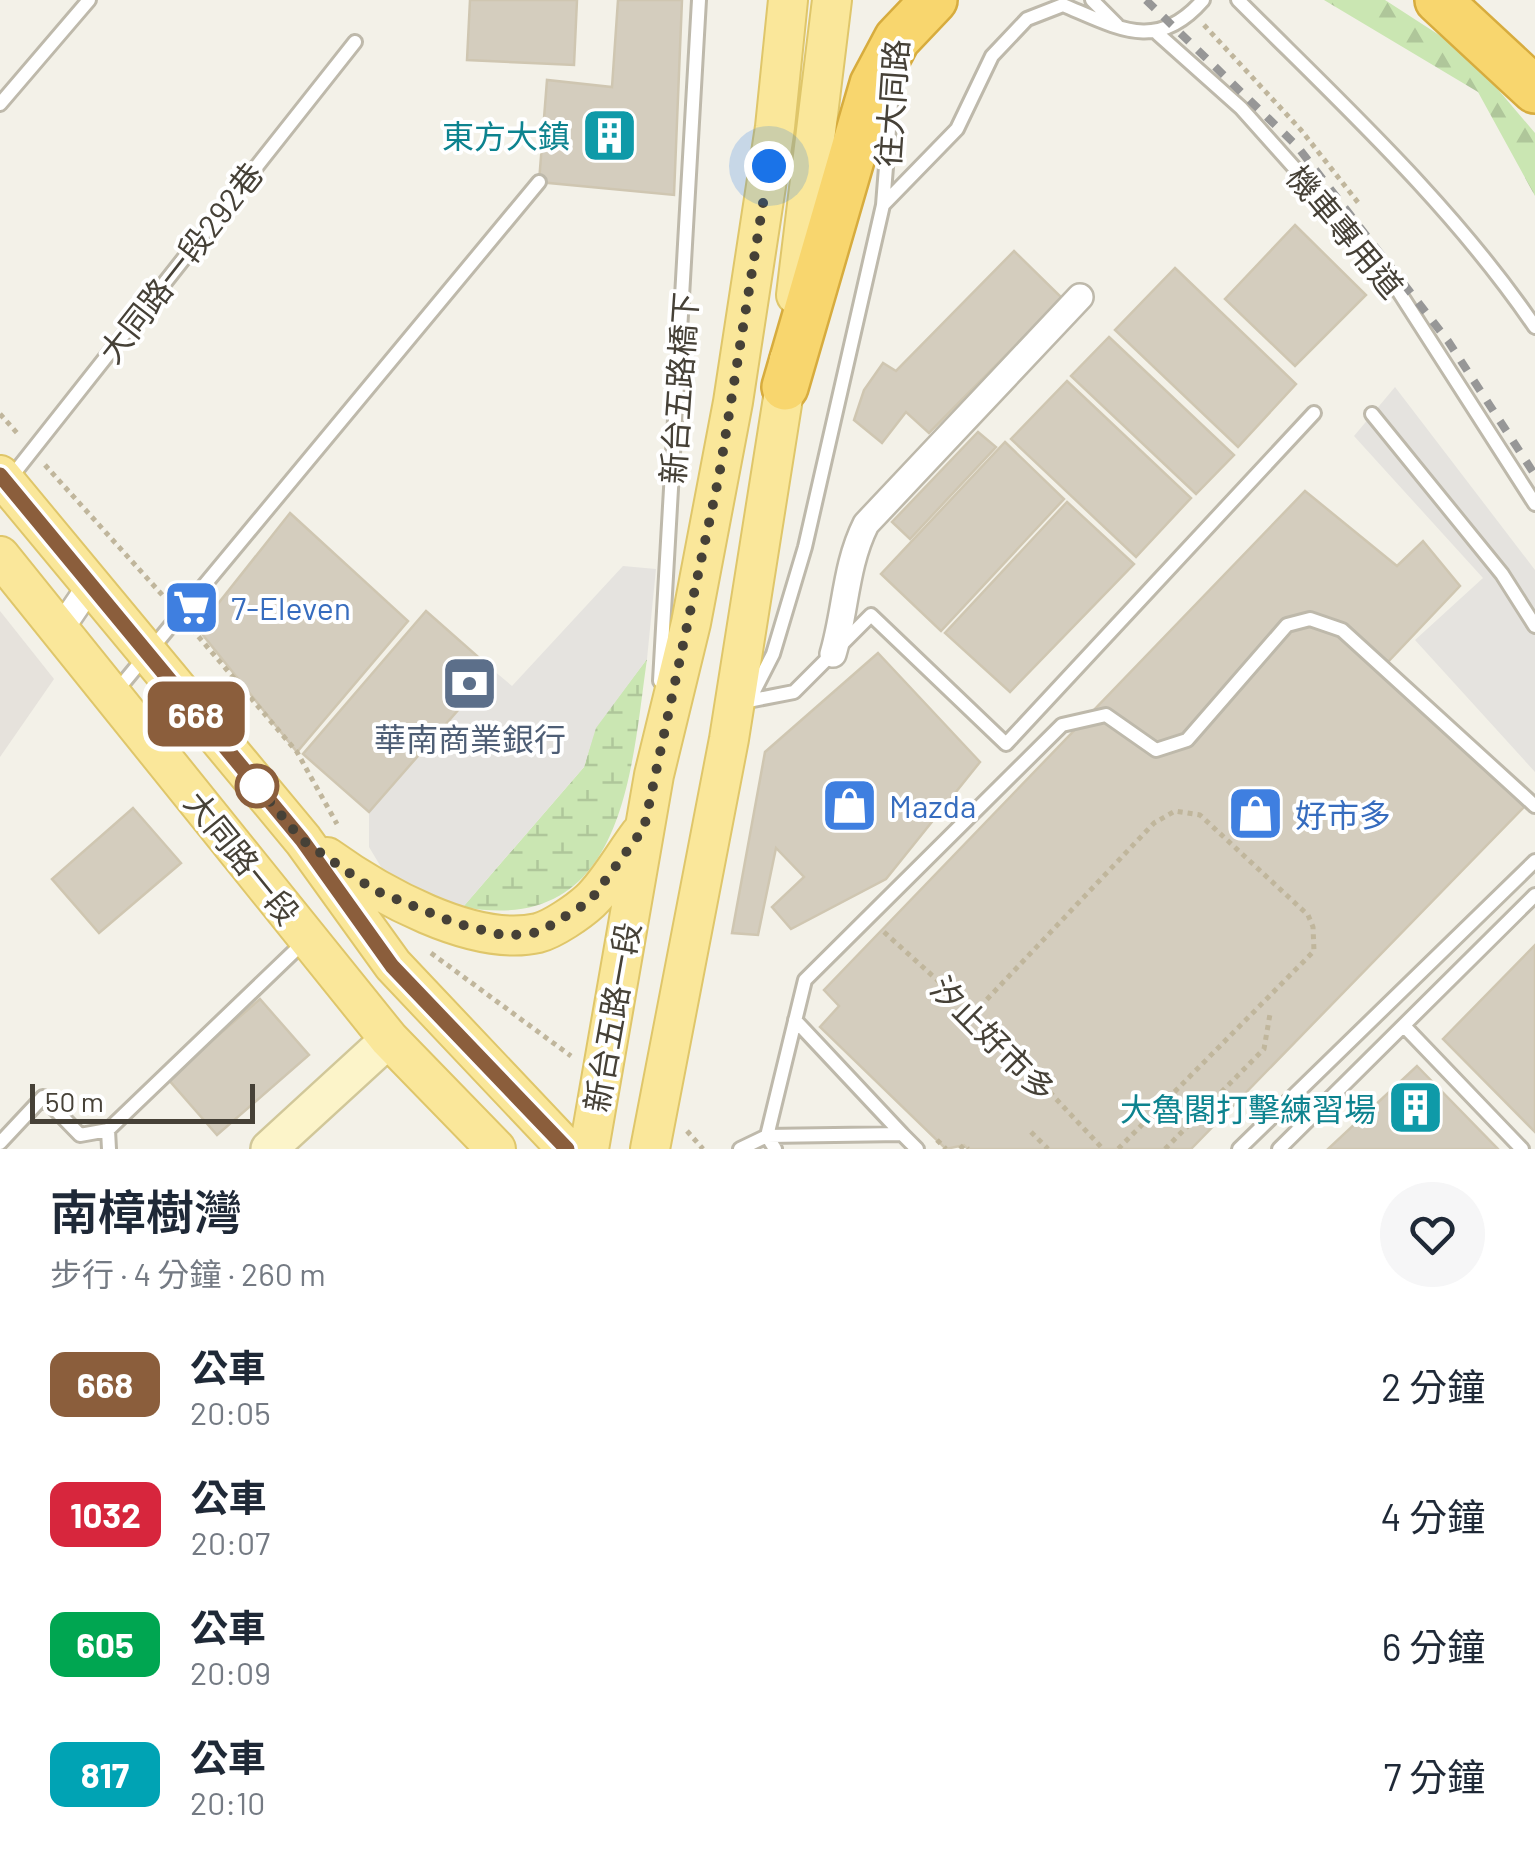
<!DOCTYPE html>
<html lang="zh-TW">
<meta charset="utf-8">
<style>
:root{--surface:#fff;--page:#f6f6f7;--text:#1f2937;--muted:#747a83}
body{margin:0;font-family:Barlow,"Noto Sans TC",sans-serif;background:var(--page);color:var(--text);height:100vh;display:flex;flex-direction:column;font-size:38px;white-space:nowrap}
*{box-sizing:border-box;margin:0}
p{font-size:32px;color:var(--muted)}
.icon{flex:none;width:55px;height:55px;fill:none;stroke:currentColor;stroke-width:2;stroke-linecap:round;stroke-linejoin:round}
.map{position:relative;height:1149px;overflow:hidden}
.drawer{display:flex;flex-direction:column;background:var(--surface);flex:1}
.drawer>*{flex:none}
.badge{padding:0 20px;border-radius:15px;font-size:35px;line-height:65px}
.scale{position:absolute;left:30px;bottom:25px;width:225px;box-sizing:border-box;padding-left:10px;border:5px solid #464137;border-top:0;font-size:28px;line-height:35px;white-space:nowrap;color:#464137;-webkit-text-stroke:8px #fff;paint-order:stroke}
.you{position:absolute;width:50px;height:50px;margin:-25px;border:8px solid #fff;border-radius:50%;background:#1a73e8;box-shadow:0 0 0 15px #1a73e833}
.map>.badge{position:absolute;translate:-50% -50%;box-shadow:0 0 0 5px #fff}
.round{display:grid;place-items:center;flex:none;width:105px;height:105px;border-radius:52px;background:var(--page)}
.summary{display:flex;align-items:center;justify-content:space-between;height:170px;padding:0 50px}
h1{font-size:48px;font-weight:600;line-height:75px}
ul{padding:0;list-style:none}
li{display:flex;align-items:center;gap:30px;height:130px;padding:0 50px}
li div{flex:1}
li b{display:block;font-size:38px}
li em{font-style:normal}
li .badge{min-width:110px;font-weight:700;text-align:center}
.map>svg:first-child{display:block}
.industrial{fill:#e6e2dc}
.forest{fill:url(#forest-firs)}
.wetland{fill:url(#wetland-marsh)}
.parking{fill:#e5e3df}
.building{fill:#d4cdbe;stroke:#cfc6b1;stroke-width:2.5}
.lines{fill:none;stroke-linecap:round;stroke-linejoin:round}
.lane-casing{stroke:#beb9ab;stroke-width:18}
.street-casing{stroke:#beb9ab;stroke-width:30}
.secondary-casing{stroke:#d1c799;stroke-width:40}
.primary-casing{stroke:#dfc66a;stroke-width:42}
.highway-casing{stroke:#d7ac3e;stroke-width:50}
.path{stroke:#c0b69c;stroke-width:5;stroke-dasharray:5 5;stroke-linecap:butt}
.lane{stroke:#fff;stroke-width:12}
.street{stroke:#fff;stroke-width:25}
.secondary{stroke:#fcf4c9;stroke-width:35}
.primary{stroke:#fae79a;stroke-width:38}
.highway{stroke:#f8d66e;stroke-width:45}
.rail{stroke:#979797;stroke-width:8;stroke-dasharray:12 12;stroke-linecap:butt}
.line-casing{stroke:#fff;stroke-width:22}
.line{stroke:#8b5e3c;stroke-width:15}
.walk{stroke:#464137;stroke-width:10;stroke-dasharray:0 18}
.stop-dot{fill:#fff;stroke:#8b5e3c;stroke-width:5}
.labels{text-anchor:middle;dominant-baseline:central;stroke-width:8;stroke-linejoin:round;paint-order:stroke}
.street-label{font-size:32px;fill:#464137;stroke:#fff}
.culture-label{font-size:32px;fill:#0d838f;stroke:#fff;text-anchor:end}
.shop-label{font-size:32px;fill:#366cbe;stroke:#fff;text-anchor:start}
.service-label{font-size:32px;fill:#4e5e75;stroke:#fff}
</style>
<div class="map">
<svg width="1535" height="1149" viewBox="0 0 1535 1149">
<defs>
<pattern id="forest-firs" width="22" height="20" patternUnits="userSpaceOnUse" patternTransform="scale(2.5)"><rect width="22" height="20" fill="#cae6b2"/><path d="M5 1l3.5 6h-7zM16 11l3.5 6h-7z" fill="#afc69a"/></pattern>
<pattern id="wetland-marsh" width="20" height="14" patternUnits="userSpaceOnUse" patternTransform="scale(2.5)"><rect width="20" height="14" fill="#cae6b2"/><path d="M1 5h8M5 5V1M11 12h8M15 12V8" fill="none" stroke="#afc69a"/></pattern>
</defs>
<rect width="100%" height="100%" fill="#f3f1e8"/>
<path class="industrial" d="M0,611l54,68 -54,78z"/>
<path class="forest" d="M1324,0h61l82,53 68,80v63l-57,-104z"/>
<path class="wetland" d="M647,659c-16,112 -22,278 -184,248l121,-140 11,-39z"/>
<path class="parking" d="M1395,387l140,183v202l-120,-132 68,-62 -129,-142z
M623,566l33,3 -9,90 -51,69 -12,39 -121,140 -27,-5 -49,-25 -18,-30v-35l124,-142 19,16z"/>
<path class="building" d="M470,0h107l-3,65 -107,-5z
M618,0h64l-8,195 -135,-13 8,-102 65,7z
M1295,225l71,70 -71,71 -70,-67z
M1014,251l48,47 -133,135 -23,-21 -24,31 -28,-23 10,-30 19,-27 13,8z
M1175,268l121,116 -58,63 -123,-117z
M1109,337l125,118 -38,39 -125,-118z
M1067,381l124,117 -55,59 -125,-118z
M978,432l18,15 -86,92 -18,-17z
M1005,442l59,57 -123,132 -60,-57z
M1305,491l92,75 26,-25 37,45 -73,77 137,144 -333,342h-223l-4,-4 -18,4 -126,-122 19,-21 -15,-16z
M1067,502l67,62 -124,128 -65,-59z
M290,513l118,108 -111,131 -99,-123z
M426,611l67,59 -124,142 -66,-58z
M878,653l102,109 -94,117 -95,50 -19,-22 32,-30 -28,-29 -18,87 -26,-2 33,-181z
M133,808l48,55 -82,70 -47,-54z
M1535,945v187l-92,-93z
M260,999l49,56 -92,80 -49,-56z
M1417,1066l81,83h-170z"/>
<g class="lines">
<defs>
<path id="lane" d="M1092,0l25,25
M1238,0c104,104 214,205 297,327
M1158,34l83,74 142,159 152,237
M0,104l89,-104
M883,205l74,-76 35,-73 35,-37 36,-14c55,23 94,48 140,-5
M1372,414l130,160 33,52
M8,481l347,-439
M660,681l39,-681
M114,694l425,-512
M748,701l46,-9 77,-77 135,129 308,-331
M749,701l24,-47 32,-107 78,-342 9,-114
M795,1020l107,114
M1406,1028l116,121
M108,1130l197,-189
M0,1143l43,-46 37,38 28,-5 1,19
M740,1149l27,-13 135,-2 15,15
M775,1149l-8,-13 38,-156 257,-255 44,-10 50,35 31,-10 100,-115 23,-6 32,11 193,176
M1239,1149l296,-288
M1279,1149l256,-254"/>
<path id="street" d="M60,630l30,-44
M833,654c13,-44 12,-88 33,-130l214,-227"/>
<path id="secondary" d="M269,1149l120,-110"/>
<path id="primary" d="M796,295l36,-295
M0,475l303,365 90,125 174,184
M0,556l389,483 107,110
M327,857c50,36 146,91 211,76 15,-4 40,-21 52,-32 19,-18 34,-46 50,-67
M589,1149l65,-374 37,-152 42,-221 42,-275 13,-127
M650,1149l79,-410 60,-379"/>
<path id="highway" d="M1438,0l97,90
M785,387l88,-303 24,-45 37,-39"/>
</defs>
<use href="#lane" class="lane-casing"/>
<use href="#street" class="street-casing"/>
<use href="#secondary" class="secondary-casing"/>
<use href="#primary" class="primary-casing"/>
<use href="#highway" class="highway-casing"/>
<path class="path" d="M1204,25l97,105 59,75
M0,414l18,20
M45,465l120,133
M192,629l105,123 40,72
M884,932l92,83
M431,953l140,103
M1029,1070l74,79
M1030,1072l-56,-59 180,-190 21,-12 25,4 108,100 5,12 1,24 -196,198
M687,1131l16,18
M1031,1132l17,17
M937,1140l9,9
M960,1149l4,-4 4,4
M1165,1149l99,-100 6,-35"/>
<use href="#lane" class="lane"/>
<use href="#street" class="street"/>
<use href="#secondary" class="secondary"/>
<use href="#primary" class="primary"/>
<use href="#highway" class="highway"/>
<path class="rail" d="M1146,0l151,146 151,195 87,134"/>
</g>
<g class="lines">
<defs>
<path id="line" d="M0,475l302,365 90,126 175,183"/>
</defs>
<use href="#line" class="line-casing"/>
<use href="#line" class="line"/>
<path class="walk" d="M257,786l-5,-6 50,60 72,50 81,33 51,13 34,-4 50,-31 54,-73 75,-352 50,-310"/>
</g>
<defs>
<symbol id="building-square" viewBox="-11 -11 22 22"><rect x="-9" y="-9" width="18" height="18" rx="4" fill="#0f9aa8" stroke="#fff"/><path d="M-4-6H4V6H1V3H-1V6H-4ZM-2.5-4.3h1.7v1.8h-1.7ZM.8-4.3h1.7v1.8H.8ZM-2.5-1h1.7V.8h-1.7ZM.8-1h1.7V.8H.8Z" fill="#fff"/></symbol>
<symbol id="supermarket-square" viewBox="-11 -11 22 22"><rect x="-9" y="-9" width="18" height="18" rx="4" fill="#3f7fe0" stroke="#fff"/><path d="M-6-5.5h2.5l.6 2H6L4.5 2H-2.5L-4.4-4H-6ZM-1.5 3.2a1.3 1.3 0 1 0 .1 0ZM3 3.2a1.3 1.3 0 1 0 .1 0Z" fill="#fff"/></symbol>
<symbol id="bank-square" viewBox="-11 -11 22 22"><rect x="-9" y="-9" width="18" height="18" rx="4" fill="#5c6f8a" stroke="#fff"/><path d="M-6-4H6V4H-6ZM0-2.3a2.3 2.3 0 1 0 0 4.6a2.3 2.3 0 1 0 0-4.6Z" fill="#fff"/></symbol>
<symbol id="shop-square" viewBox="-11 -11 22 22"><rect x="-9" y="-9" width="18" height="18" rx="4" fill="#3f7fe0" stroke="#fff"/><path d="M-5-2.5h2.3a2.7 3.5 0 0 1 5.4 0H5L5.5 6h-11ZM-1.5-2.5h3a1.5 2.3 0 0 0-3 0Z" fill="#fff"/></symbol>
</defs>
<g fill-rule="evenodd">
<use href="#building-square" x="578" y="104" width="63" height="63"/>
<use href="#supermarket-square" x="160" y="576" width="63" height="63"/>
<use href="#bank-square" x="438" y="652" width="63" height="63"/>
<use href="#shop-square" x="818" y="774" width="63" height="63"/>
<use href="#shop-square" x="1224" y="782" width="63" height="63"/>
<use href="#building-square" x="1384" y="1076" width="63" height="63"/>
</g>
<circle class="stop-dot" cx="257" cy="786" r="20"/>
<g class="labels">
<g class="street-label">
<text transform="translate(891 103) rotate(-86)">往大同路</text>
<text transform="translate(1346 231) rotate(50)">機車專用道</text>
<text transform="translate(180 262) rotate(-52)">大同路一段292巷</text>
<text transform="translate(678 388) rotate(-86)">新台五路橋下</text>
<text transform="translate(243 857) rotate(51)">大同路一段</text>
<text transform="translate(611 1017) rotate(-80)">新台五路一段</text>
<text transform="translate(994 1038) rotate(45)">汐止好市多</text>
</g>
<g class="culture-label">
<text x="570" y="135">東方大鎮</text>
<text x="1376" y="1108">大魯閣打擊練習場</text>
</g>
<g class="shop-label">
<text x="231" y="607">7-Eleven</text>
<text x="889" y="805">Mazda</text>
<text x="1295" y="814">好市多</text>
</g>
<g class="service-label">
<text x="470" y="738">華南商業銀行</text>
</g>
</g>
</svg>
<div class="scale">50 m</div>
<div class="you" style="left:769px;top:166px"></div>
<b class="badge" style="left:196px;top:714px;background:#8b5e3c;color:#fff">668</b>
</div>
<section class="drawer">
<div class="summary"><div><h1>南樟樹灣</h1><p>步行 · 4 分鐘 · 260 m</p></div><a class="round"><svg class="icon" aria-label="heart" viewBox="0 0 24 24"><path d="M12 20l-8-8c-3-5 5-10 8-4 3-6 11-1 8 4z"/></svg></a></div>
<ul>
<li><span class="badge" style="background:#8b5e3c;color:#fff">668</span><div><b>公車</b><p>20:05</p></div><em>2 分鐘</em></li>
<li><span class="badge" style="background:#d7263d;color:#fff">1032</span><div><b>公車</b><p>20:07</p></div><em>4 分鐘</em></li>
<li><span class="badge" style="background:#00a651;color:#fff">605</span><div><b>公車</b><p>20:09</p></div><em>6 分鐘</em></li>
<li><span class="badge" style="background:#00a3b4;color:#fff">817</span><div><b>公車</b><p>20:10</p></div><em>7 分鐘</em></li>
</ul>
</section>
